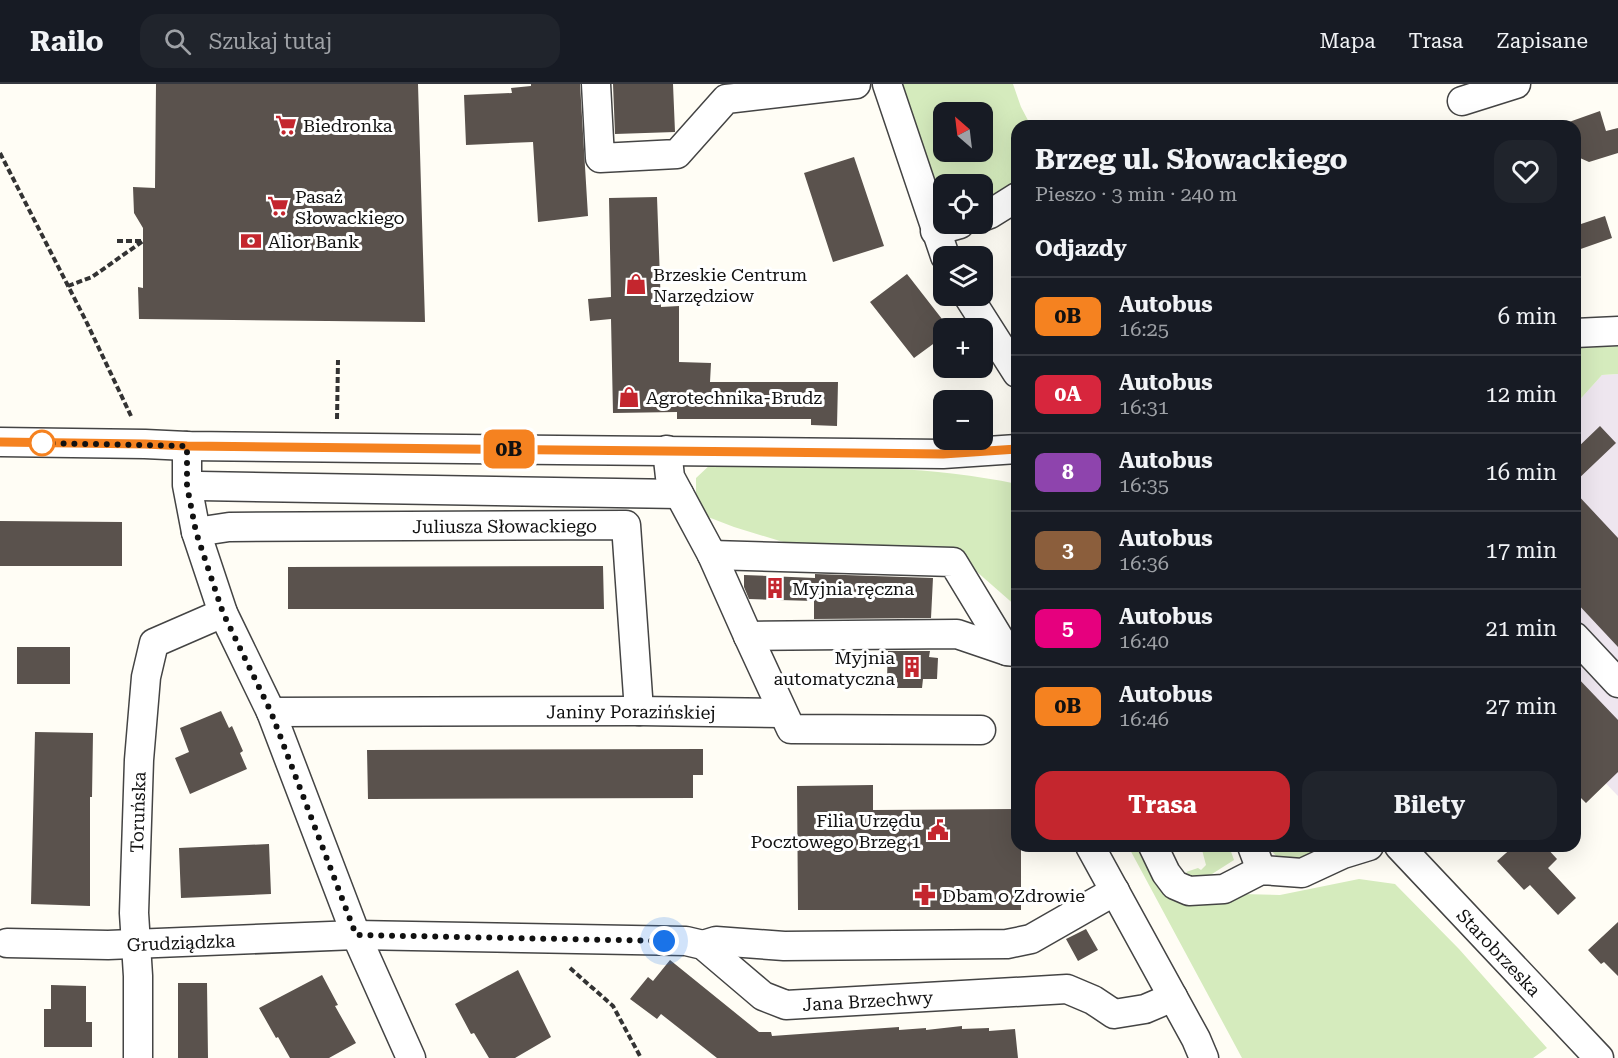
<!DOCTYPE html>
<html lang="pl">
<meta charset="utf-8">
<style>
:root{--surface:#171b24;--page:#20242c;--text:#f1f3f6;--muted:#9ea1a6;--line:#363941;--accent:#c4262e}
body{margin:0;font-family:"Roboto Serif",serif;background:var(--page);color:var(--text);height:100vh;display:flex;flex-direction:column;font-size:22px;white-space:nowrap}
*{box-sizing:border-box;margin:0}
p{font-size:20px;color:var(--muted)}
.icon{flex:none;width:33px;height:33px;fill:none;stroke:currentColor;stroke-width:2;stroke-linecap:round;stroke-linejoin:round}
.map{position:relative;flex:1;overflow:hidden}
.panel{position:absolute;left:1011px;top:36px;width:570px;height:732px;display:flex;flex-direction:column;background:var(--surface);border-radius:18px;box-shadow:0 6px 24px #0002}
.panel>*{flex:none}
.badge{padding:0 12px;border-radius:9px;font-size:21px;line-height:39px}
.needle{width:39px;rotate:332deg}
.tools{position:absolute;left:933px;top:18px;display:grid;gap:12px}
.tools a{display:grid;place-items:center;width:60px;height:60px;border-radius:12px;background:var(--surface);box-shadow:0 6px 24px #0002;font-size:30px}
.you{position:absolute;width:30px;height:30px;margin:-15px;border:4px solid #fff;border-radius:50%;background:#1a73e8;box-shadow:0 0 0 9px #1a73e833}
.map>.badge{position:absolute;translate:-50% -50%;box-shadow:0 0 0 3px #fff}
h2{padding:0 24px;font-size:22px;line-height:54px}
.round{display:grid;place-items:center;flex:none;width:63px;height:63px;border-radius:18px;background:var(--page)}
.summary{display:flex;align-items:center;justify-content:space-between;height:102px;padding:0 24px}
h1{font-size:28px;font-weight:700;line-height:45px}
.action{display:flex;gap:12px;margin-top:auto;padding:12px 24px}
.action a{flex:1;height:69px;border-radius:18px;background:var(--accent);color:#fff;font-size:24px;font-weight:700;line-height:69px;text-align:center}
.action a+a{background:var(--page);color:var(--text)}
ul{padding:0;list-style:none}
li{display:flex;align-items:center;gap:18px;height:78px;padding:0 24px;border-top:2px solid var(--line)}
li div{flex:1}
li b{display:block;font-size:22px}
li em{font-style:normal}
li .badge{min-width:66px;font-weight:700;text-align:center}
header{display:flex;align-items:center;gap:36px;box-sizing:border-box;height:84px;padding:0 30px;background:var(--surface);border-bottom:2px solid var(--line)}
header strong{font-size:28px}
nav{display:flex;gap:33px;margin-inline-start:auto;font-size:21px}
.search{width:420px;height:54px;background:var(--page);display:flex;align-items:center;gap:15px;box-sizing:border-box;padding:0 21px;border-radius:18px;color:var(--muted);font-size:22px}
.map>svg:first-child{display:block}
.industrial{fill:#eee6ef}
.green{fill:#d5ebbd;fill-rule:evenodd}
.building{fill:#5a524d}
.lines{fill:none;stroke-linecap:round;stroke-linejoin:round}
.minor-casing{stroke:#444;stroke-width:31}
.path{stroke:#333;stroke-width:4;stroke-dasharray:6 3;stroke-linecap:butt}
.minor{stroke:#fff;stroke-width:28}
.line-casing{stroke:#fff;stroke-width:14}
.line{stroke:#f58220;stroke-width:9}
.walk{stroke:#111;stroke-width:6;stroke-dasharray:0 10.8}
.stop-dot{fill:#fff;stroke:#f58220;stroke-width:3}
.labels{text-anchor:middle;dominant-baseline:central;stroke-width:6;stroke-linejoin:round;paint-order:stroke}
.poi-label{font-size:18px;fill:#111;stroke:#fff;text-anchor:start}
.street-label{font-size:18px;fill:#111;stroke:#fff}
</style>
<header>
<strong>Railo</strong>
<div class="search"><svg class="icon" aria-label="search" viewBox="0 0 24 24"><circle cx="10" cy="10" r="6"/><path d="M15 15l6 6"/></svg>Szukaj tutaj</div>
<nav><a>Mapa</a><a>Trasa</a><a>Zapisane</a></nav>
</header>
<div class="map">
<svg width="1618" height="974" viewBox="0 0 1618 974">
<rect width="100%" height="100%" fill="#fffdf5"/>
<path class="industrial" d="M1618,290v422l-43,-45v-346l27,-30z"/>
<path class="green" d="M900,0h113l8,23 10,19h-14v58l-34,15 -1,-15h-38l-2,19zM944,28h38v40h-38z
M1618,262v28l-16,1 -27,30v-57z
M711,380c101,3 206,-1 306,20v123l-65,-57 -141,-1 -31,-8 -46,-14 -26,-10 -12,-23v-16z
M1128,762h14l35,53 14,7 32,-4 18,-8 39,1 79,-16 36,5 64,65 88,99 -14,10h-291z
M1201,762h28l5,14 -33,21 -7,-1 -8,-8 12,-4 3,2 5,-5z
M1267,762h56c-12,15 -27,13 -45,12z"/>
<path class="building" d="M156,0h262l7,238 -286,-3 -1,-32 5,1v-60l-9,-15 -1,-26 22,1z
M531,0h49l8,132 -50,6 -5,-80 -67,3 -2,-50 48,-2 -1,-5 20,-2z
M613,0h60l2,48 -60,2z
M1600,27l6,20 12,-3v25l-29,9 -9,-4 -5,-17v-15h-5l-1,-4z
M854,73l30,89 -51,16 -29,-89z
M657,113l4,110 18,-1v56l32,1 -1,19h128l-1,44 -26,-1v-6h-134v-7l-64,1 -2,-94 -21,2 -2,-22 23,-2 -2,-99z
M1605,132l7,22 -37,13v-25z
M907,190l42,54h-5v8l-30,22 -44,-56z
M1600,342l16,17 -41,39v-32z
M1575,408l43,46v109l-43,-46z
M0,437l122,1v44h-122z
M603,482l1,43h-316v-42z
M815,490l118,4 -2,40 -117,1v-18l-65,-2 -5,-12v-12l71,3z
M17,563h53v37h-53z
M888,567h42l-1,6 9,1 -1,21h-14l-1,9h-25v-10l-10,-1z
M1575,591l43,45v52l-32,31 -11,-11z
M221,627l8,17 3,-2 11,25 -3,2 7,16 -57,25 -15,-36 14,-6 -9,-24z
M35,648l58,1 -1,64h-2v109l-59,-2z
M703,665v26h-10v23l-325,1 -1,-49z
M873,701v25l144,-1v37h4v64h-223l-1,-124z
M269,760l2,50 -90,4 -2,-50z
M1514,762h31l12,13 -9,9 28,30 -18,17 -28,-30 -6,5 -27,-29z
M1618,838v54l-14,-14 -3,2 -13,-14z
M1086,845l12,21 -20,11 -12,-22z
M670,876l89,72h12l1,4 127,-9v3l27,-2v2l36,-4v3l27,-1v3l26,-2 3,29h-301l-56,-44 -4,5 -27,-20 18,-22 5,4z
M518,886l33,67 -36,21h-26l-15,-25 -3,1 -16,-30z
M322,891l16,30 -3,1 21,37 -27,15h-39l-12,-21 -2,1 -17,-30z
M178,899h29l1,75h-30z
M51,901l35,1v36h6v25h-48v-38h7z"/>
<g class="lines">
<defs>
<g id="minor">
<path d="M596,0l4,74 77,-4 49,-55 130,-15"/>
<path d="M887,0l58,172"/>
<path d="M1462,17l54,-17"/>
<path d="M982,133l8,-3 27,-17"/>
<path d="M935,147l25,-7"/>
<path d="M968,212l49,77"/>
<path d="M1575,249l43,-2"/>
<path d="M0,358l145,2 42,2 756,8 74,-5"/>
<path d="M187,362v39l9,47 27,81 48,99 85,223 55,123"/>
<path d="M667,366l3,27 42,78 36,81 43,93 190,1"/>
<path d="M200,402l479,8"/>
<path id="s1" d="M196,448l33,-5 397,-2 13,186"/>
<path d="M712,471l241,7 54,89"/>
<path d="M748,552l209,-2 50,17 9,1"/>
<path d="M1575,553l43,46"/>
<path id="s2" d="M271,628l368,-1 143,2"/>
<path d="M1090,762l106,193 8,19"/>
<path d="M1153,762l13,27 9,12 14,6 35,-2 37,-19 41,3 41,-19 26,-8"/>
<path d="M1252,762l9,24"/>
<path id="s3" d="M1399,762l200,212"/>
<path id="s4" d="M7,859l101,2 248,-10 330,6 17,4 60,51 23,9 281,-16 26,11 21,14 31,-5 28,-12"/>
<path d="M703,861l13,-4 68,5 223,-2 24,-5 84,-48"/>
<path id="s5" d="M138,974v-82l-4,-63 5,-153 7,-83 8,-34 69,-30"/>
</g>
</defs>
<use href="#minor" class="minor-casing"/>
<path class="path" d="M0,69l86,168 45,95
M117,157h24
M68,202l24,-9 51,-36
M337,335l1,-59
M570,884l43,38 28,52"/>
<use href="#minor" class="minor"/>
</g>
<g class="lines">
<defs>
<path id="line" d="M0,358l145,2 42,2 756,8 74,-5"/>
</defs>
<use href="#line" class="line-casing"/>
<use href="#line" class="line"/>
<path class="walk" d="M42,359l145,3v40l9,46 27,81 48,99 85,223 308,6"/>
</g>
<defs>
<symbol id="supermarket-bare" viewBox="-9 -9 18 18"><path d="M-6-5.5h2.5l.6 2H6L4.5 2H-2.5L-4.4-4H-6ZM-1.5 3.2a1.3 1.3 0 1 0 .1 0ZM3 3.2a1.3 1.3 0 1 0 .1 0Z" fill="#c4262e" stroke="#fff" stroke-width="2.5" paint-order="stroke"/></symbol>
<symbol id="bank-bare" viewBox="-9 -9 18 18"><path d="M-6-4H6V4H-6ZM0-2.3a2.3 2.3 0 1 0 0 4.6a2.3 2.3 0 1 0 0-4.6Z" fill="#c4262e" stroke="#fff" stroke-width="2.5" paint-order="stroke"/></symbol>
<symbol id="shop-bare" viewBox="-9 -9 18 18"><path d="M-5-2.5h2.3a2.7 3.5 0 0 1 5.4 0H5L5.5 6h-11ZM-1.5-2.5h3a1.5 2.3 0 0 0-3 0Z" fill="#c4262e" stroke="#fff" stroke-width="2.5" paint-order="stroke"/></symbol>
<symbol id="building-bare" viewBox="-9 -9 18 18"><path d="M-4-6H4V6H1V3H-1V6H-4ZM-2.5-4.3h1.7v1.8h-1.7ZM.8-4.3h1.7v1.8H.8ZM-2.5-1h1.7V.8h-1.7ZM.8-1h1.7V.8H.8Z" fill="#c4262e" stroke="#fff" stroke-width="2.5" paint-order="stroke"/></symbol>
<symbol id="civic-bare" viewBox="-9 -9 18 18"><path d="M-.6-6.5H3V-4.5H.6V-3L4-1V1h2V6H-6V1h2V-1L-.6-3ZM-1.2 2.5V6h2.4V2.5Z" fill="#c4262e" stroke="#fff" stroke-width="2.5" paint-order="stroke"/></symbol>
<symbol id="pharmacy-bare" viewBox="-9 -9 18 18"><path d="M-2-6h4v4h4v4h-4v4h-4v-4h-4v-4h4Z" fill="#c4262e" stroke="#fff" stroke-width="2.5" paint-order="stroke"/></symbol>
</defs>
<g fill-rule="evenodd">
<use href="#supermarket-bare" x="271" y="26" width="30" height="30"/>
<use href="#supermarket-bare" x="263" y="107" width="30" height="30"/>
<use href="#bank-bare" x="236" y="142" width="30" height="30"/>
<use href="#shop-bare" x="621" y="185" width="30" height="30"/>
<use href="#shop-bare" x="614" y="298" width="30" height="30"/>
<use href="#building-bare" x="760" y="489" width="30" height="30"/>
<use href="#building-bare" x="897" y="568" width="30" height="30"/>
<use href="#civic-bare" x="923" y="731" width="30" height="30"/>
<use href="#pharmacy-bare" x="910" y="796" width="30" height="30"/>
</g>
<circle class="stop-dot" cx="42" cy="359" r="12"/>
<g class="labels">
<g class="poi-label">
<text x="303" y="41">Biedronka</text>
<text x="295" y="112">Pasaż<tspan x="295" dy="21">Słowackiego</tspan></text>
<text x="268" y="157">Alior Bank</text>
<text x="653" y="190">Brzeskie Centrum<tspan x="653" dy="21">Narzędziow</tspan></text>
<text x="646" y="313">Agrotechnika-Brudz</text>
<text x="792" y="504">Myjnia ręczna</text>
<text x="895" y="573" text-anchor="end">Myjnia<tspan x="895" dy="21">automatyczna</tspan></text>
<text x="921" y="736" text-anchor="end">Filia Urzędu<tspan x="921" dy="21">Pocztowego Brzeg 1</tspan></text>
<text x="942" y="811">Dbam o Zdrowie</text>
</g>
<g class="street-label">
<text stroke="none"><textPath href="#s1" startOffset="309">Juliusza Słowackiego</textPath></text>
<text stroke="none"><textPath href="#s2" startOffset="360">Janiny Porazińskiej</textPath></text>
<text stroke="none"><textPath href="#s5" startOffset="246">Toruńska</textPath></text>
<text stroke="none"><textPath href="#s4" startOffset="174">Grudziądzka</textPath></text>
<text stroke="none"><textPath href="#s3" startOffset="146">Starobrzeska</textPath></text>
<text stroke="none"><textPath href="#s4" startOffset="882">Jana Brzechwy</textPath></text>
</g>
</g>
</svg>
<div class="tools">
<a><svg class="needle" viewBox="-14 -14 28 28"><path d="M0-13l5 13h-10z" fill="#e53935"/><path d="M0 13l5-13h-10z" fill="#9ea1a6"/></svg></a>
<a><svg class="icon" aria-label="locate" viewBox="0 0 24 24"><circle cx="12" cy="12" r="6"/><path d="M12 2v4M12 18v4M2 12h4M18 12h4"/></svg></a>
<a><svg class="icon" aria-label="layers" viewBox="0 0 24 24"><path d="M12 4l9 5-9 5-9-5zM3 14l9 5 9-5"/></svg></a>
<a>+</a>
<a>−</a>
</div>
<div class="you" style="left:664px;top:857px"></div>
<b class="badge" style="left:509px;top:365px;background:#f58220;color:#111">0B</b>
<section class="panel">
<div class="summary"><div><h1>Brzeg ul. Słowackiego</h1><p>Pieszo · 3 min · 240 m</p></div><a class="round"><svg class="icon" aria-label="heart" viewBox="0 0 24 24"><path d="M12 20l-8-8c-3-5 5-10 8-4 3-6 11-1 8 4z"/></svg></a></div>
<h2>Odjazdy</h2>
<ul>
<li><span class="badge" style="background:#f58220;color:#111">0B</span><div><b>Autobus</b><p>16:25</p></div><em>6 min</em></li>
<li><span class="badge" style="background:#d7263d;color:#fff">0A</span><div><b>Autobus</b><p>16:31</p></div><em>12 min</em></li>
<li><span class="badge" style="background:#8e44ad;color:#fff">8</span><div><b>Autobus</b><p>16:35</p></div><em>16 min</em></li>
<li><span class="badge" style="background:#8b5e3c;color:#fff">3</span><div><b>Autobus</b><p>16:36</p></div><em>17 min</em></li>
<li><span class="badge" style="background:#e6007e;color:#fff">5</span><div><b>Autobus</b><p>16:40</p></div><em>21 min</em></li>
<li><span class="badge" style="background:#f58220;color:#111">0B</span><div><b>Autobus</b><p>16:46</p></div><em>27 min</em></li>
</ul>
<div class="action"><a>Trasa</a><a>Bilety</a></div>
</section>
</div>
